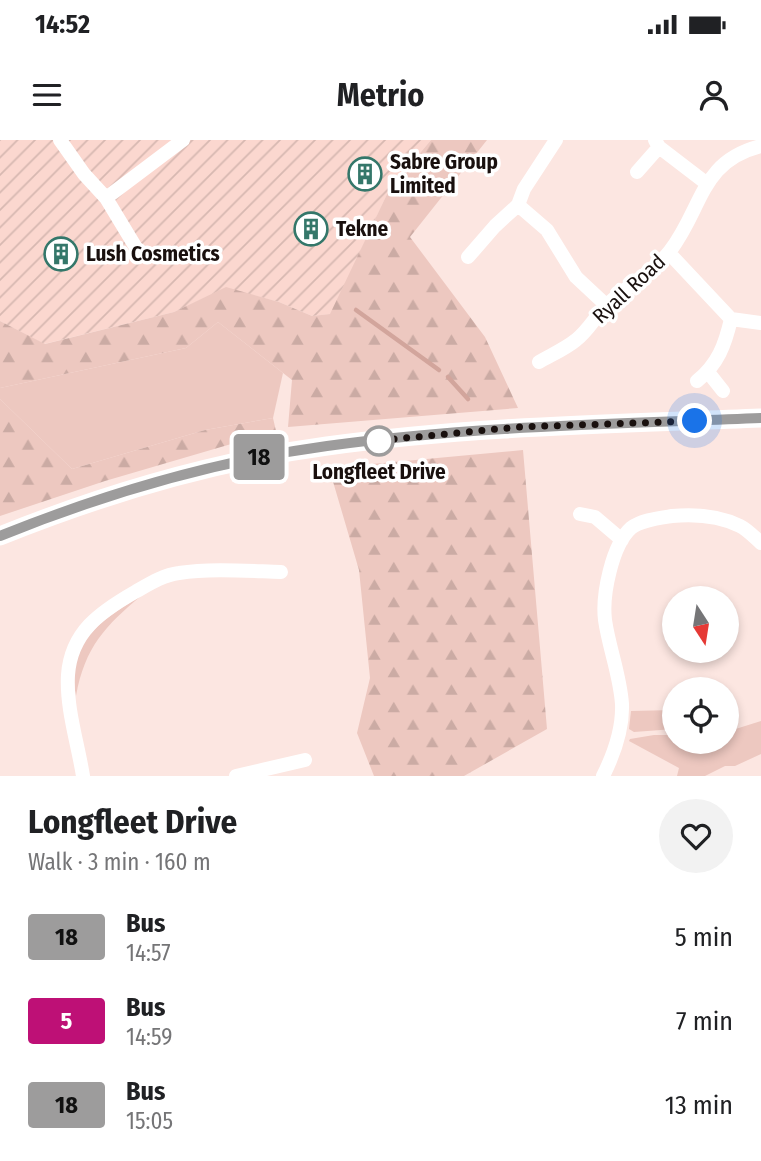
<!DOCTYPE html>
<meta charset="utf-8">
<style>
:root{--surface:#fff;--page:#f2f2f2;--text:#202124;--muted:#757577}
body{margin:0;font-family:"Fira Sans Condensed",sans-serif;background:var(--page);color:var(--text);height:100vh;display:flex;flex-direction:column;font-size:26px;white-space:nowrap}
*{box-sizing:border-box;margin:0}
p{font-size:23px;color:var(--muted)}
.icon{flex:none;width:38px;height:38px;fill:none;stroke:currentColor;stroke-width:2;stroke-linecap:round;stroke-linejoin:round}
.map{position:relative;height:636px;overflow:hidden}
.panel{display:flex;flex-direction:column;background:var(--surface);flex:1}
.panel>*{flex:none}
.badge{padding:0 14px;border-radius:5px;font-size:24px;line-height:46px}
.needle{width:46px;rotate:168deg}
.controls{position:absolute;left:662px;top:446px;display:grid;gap:14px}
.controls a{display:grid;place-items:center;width:77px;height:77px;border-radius:50%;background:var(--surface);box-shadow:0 4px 10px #0003;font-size:35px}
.you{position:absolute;width:35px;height:35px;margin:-18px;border:5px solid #fff;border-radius:50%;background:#1a73e8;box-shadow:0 0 0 10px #1a73e833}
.map>.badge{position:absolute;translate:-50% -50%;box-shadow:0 0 0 4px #fff}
.round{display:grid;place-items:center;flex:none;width:74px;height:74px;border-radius:37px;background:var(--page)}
.summary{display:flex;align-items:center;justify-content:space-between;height:119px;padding:0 28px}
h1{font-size:33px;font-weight:700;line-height:52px}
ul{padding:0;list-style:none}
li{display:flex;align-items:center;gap:21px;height:84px;padding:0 28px}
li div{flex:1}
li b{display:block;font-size:26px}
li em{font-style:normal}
li .badge{min-width:77px;font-weight:700;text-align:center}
.status{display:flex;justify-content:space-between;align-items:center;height:49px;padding:0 35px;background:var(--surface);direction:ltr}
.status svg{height:19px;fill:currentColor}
header{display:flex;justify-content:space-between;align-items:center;height:91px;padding:0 28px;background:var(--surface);font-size:32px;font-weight:700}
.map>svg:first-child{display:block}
.industrial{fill:url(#industrial-furrows)}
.green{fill:#edc8c0}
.forest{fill:url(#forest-firs)}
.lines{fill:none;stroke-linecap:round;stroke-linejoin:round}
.stream{stroke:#d2a59c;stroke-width:4.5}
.minor{stroke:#fff;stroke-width:14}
.secondary{stroke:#fff;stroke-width:19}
.line-casing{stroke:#fff;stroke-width:16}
.line{stroke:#9d9c9c;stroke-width:10}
.walk{stroke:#19100e;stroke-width:7;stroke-dasharray:0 12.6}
.stop-dot{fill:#fff;stroke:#9d9c9c;stroke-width:3.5}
.labels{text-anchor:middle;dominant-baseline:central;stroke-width:7;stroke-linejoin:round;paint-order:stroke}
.poi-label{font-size:21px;font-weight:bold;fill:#19100e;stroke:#fff;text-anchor:start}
.street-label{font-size:21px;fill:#19100e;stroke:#fff}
.stop-label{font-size:21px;font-weight:bold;fill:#19100e;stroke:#fff}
</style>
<div class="status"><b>14:52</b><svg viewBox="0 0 49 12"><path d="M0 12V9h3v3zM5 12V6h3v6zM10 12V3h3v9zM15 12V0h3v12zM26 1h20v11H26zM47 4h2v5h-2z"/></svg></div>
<header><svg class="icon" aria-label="menu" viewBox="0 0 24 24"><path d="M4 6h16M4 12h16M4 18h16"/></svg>Metrio<svg class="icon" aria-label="person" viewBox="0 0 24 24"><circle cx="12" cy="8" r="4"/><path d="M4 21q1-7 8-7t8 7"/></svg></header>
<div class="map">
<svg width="761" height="636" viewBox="0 0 761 636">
<defs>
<pattern id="industrial-furrows" width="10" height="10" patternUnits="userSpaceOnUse" patternTransform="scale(1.75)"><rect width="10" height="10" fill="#fbd7cf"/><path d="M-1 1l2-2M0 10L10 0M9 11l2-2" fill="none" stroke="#d7b8b1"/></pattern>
<pattern id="forest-firs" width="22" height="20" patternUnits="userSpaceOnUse" patternTransform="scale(1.75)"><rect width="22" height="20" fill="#edc8c0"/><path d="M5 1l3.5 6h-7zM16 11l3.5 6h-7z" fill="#cbaba4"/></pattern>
</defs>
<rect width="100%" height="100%" fill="#fce6e1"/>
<path class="industrial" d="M0,0h431l-42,50 -58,124 -19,2 -33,-14 -53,-14 -52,24 -130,32 -44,-23z"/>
<path class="green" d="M218,182l65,51 -10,45 -68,12 -133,39 -72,-70v-11l186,-40z
M142,455c-37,31 -57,52 -66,101 -11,-54 26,-76 66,-101z
M674,570v19l-40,3 -5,-3 2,-18z
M761,581v33l-26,12h-10l-20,10h-28l2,-8 -50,-27 1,-2 24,-4h20v7h52v-10z"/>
<path class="forest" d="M431,0h56l-77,97 75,100 33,71 -230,19 4,-47 -74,-58 -32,26 -186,40v-67l45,23 129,-32 52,-25 53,15 33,14 18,-2 59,-124z
M0,259l72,70 133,-39 68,-12 3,13 -171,50 -105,35z
M523,310l24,279 -83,47h-90l-17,-43 13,-55 -11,-108 -30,-102z"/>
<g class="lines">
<path class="stream" d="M356,170l83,60
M448,237l20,22"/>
<path class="minor" d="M60,0l24,34 22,24 77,-58
M556,0l-32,49 -6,16 29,25 29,47 30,28
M655,0l4,7 47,36
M637,32l22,-25
M106,58l29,48
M669,113l62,66 30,4
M468,117l27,-31 23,-21
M539,222c12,-7 26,-13 37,-22 13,-10 20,-25 32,-36 18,-18 47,-33 62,-53 33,-43 30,-90 91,-105
M708,232l15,19
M697,241c21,-17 28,-36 34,-62
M580,374l15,3 27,23
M83,636c-5,-32 -17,-68 -15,-101 3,-43 32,-63 67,-83 14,-8 28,-17 44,-19 31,-5 70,-2 102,-1
M236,636l69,-16
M603,636c11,-22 20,-47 19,-72 -2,-29 -13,-56 -17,-84 -3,-25 7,-75 26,-92 10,-8 28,-10 41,-12 22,-2 48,0 68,10 8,4 15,12 21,17"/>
<path class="secondary" d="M0,396c104,-42 216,-75 327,-90 144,-20 289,-22 434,-28"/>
</g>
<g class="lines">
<defs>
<path id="line" d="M0,396c104,-42 216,-75 327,-90 144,-20 289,-22 434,-28"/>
</defs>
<use href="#line" class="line-casing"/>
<use href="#line" class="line"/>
<path class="walk" d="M379,301h-5l145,-14 176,-6"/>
</g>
<defs>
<symbol id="building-ring" viewBox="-11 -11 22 22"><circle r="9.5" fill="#fff" stroke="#34776a" stroke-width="1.5"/><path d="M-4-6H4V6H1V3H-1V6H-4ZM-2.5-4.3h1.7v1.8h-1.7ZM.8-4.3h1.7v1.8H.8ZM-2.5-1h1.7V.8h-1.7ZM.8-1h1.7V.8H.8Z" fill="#34776a"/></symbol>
</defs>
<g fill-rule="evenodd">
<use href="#building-ring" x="346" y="15" width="38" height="38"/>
<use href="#building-ring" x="292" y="70" width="38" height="38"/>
<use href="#building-ring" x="42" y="95" width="38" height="38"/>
</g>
<circle class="stop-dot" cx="379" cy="301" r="14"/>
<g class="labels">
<g class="poi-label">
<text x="390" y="22">Sabre Group<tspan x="390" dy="24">Limited</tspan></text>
<text x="336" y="89">Tekne</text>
<text x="86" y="114">Lush Cosmetics</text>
</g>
<g class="street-label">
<text transform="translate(629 149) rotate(-43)">Ryall Road</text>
</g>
<g class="stop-label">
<text x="379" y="332">Longfleet Drive</text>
</g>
</g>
</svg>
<div class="controls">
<a><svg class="needle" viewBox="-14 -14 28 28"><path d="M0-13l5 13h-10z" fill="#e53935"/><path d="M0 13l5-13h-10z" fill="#757577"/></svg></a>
<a><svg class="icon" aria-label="locate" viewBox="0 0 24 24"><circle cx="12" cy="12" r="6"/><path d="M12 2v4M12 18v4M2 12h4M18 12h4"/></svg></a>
</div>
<div class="you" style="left:695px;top:281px"></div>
<b class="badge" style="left:259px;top:317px;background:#9d9c9c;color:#111">18</b>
</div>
<section class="panel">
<div class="summary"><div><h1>Longfleet Drive</h1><p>Walk · 3 min · 160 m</p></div><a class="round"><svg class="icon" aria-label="heart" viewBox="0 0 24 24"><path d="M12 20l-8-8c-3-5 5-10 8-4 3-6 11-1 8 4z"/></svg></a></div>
<ul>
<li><span class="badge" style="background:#9d9c9c;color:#111">18</span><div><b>Bus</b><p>14:57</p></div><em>5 min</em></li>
<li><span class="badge" style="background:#be1076;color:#fff">5</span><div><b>Bus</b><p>14:59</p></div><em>7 min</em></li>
<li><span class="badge" style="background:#9d9c9c;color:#111">18</span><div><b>Bus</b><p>15:05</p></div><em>13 min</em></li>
</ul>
</section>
